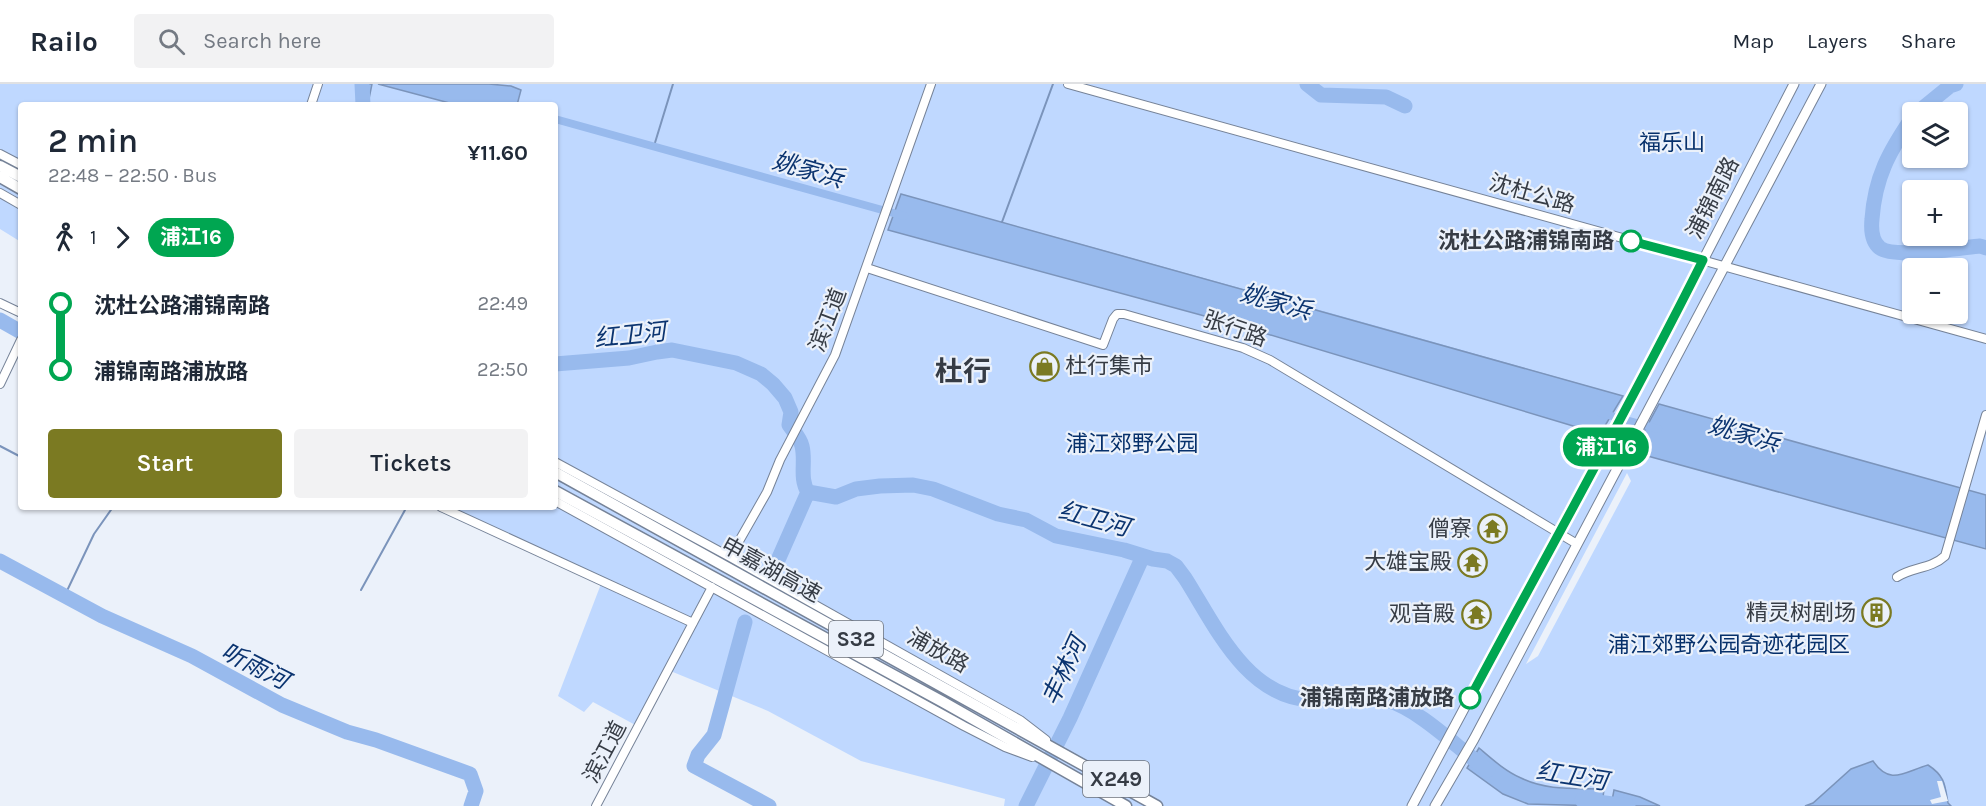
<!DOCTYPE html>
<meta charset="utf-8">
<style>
:root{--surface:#fff;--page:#f2f2f3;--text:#1f2937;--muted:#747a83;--line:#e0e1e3;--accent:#7b7a22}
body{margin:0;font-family:Karla,"Noto Sans SC",sans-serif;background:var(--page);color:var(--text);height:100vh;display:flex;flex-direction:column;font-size:22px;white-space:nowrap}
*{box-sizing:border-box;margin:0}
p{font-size:20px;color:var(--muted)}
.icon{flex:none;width:33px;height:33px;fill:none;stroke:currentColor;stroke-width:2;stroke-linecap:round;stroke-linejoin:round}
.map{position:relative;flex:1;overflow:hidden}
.details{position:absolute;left:18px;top:18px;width:540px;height:408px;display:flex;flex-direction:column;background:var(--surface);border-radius:6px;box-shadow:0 2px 4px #0004}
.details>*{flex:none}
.badge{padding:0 12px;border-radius:20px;font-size:21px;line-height:39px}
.buttons{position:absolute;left:1902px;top:18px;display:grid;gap:12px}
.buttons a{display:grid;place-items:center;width:66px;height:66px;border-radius:6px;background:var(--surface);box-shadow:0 2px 4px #0004;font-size:30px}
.map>.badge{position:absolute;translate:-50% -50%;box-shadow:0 0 0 3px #fff}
.legs{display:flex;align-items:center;gap:9px;height:66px;padding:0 30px;font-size:20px}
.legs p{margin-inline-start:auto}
.headline{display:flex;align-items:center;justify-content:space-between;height:102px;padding:0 30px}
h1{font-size:33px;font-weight:600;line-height:45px}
.cta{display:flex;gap:12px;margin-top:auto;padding:12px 30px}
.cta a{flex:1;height:69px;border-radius:6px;background:var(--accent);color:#fff;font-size:24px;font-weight:600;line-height:69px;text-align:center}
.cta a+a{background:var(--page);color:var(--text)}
ul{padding:0 30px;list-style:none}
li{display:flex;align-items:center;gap:21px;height:66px;font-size:22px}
li i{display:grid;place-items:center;width:9px;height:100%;margin:0 8px;background:currentColor}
li i::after{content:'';width:15px;height:15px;margin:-8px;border:4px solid;border-radius:50%;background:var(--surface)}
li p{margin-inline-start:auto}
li:first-child i{background:linear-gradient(#0000 50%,currentColor 0)}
li:last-child i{background:linear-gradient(currentColor 50%,#0000 0)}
header{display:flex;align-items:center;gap:36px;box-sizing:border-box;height:84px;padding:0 30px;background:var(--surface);border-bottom:2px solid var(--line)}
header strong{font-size:28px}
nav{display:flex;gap:33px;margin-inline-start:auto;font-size:21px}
.search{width:420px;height:54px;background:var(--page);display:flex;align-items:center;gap:15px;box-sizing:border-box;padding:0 21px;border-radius:6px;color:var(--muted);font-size:22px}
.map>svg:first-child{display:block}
.green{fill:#bfd8ff;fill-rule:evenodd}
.water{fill:#98baed;stroke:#7b94bb;stroke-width:1.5}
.pier{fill:#ebf1fa}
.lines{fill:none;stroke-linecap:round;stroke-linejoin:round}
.stream{stroke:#7b94bb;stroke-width:2}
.canal{stroke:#98baed;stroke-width:8}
.river{stroke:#98baed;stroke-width:15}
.minor-casing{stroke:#768398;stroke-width:10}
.major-casing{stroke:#768398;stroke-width:11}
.highway-casing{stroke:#768398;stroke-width:13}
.minor{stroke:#fff;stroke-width:8}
.major{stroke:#fff;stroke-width:9}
.highway{stroke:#fff;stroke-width:10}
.line-1-casing{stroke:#fff;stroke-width:14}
.line-1{stroke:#00a651;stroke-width:9}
.stop-1-dot{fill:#fff;stroke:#00a651;stroke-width:3}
.labels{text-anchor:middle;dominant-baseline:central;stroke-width:4.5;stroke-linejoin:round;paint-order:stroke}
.shield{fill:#ebf1fa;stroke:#6c727b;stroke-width:1.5}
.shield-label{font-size:21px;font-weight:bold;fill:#363c45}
.park-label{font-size:22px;fill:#06306b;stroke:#ebf1fa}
.street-label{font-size:22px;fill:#363c45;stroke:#ebf1fa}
.stop-label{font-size:22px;font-weight:bold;fill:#363c45;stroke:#ebf1fa;text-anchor:end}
.poi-label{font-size:22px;fill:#363c45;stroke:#ebf1fa;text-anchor:end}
.water-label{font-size:24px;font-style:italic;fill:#0b3470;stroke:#ebf1fa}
.district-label{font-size:28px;font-weight:bold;fill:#363c45;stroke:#ebf1fa}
</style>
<header>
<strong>Railo</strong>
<div class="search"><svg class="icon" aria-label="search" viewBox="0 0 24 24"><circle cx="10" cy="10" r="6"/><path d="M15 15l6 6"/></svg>Search here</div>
<nav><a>Map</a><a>Layers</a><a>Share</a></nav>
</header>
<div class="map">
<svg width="1986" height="722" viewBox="0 0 1986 722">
<rect width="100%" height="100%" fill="#ebf1fa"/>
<path class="green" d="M0,0h1986v463l-19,-3 19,6v256h-982l1,-7 -144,-38 -93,-50 -100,-41 -29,57 -46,-25 -9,10 -26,-16 43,-112 -159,-77h113v-402h-534v137l-21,-13zM1912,28h46v46h-46zM1912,106h46v46h-46zM1912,184h46v46h-46zM1627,389l4,8 -93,175 -12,8z"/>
<path class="water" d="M357,0h15l-3,15 -12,-2z
M378,0h111l22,2 10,4 -4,15h-60z
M901,110c241,67 482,133 722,202l-23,38 -366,-110 -346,-94z
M1659,320l327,91v54l-353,-97z
M1479,664c13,11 26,23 42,30 26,13 54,10 83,11l-2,17 -74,-2 -25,-10 -36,-26z
M1873,677c17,25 31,11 55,4 17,11 17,20 20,38l3,3h-146l8,-3 38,-34z
M1614,706l26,7 20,9h-49z"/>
<path class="pier" d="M1937,697h5l6,20 -16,3 -2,-4 11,-3z"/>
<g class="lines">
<path class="stream" d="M654,62l19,-62
M1002,138l51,-138
M0,362l21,11
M361,506l44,-80 -1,-3
M65,511l29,-61 19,-27"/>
<path class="canal" d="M555,35l349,97
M1601,329l57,16"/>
<path class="river" d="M362,0l1,21
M1307,0l14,11 65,2 19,9
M1918,28l32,-26 6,-2
M1912,34c-23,34 -37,59 -40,101 -1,10 -1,22 8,29 15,11 80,0 100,-2l6,2
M0,236l21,12
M555,280l74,-6 28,-6 15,-2 64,13 25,11 12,10 12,14 6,14 -2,13c5,7 11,13 13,21 4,16 -3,32 6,46l28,5 20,-8 24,-3 33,-1 20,4 65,25 28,6 30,16 68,14 29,9 14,2 9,5 9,12c30,47 61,119 126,122 25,1 52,-8 76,0 35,11 70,48 101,70
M778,476l30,-68
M0,477l102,55 90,40 90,49 65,27 29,8 94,34 6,17 -5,15
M745,538l-31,113 -16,20 -4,11 75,40
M1582,716l46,6
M1026,722l44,-88 73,-162"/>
<defs>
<path id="minor" d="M1068,0l918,255
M311,21l7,-21
M0,70l21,11
M0,109l21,12
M867,184l236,77 10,-26 4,-5h7l119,34 27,12 307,184
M0,219l21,10
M0,300l21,-44
M555,378l175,95 290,163 26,20
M555,417l409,225 41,21 27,10
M441,423l252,116
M730,473l37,-65 13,-32 55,-105 96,-271
M1897,493c15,-10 34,-8 48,-21l41,-141
M596,722l116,-219"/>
<path id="major" d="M1412,722l156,-292 63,-114 163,-316
M1435,722l39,-67 347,-655"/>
<path id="highway" d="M0,82l21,11
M0,93l21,12
M555,388l602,334
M555,407l388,211 183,104"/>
</defs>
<use href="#minor" class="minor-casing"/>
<use href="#major" class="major-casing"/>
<use href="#highway" class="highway-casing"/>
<use href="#minor" class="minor"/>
<use href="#major" class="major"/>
<use href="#highway" class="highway"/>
</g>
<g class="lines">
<defs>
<path id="line-1" d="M1470,614c78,-146 159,-290 233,-438l-72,-19"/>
</defs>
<use href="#line-1" class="line-1-casing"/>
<use href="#line-1" class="line-1"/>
</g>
<defs>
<symbol id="shop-ring" viewBox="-11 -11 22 22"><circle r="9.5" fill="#ebf1fa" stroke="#7b7a22" stroke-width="1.5"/><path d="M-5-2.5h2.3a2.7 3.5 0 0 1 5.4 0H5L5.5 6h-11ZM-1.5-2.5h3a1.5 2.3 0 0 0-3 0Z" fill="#7b7a22"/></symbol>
<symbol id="temple-ring" viewBox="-11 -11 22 22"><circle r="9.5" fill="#ebf1fa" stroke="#7b7a22" stroke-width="1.5"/><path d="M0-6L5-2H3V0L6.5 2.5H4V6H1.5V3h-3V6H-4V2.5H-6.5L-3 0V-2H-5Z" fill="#7b7a22"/></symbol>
<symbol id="building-ring" viewBox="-11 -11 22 22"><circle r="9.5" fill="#ebf1fa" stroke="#7b7a22" stroke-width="1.5"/><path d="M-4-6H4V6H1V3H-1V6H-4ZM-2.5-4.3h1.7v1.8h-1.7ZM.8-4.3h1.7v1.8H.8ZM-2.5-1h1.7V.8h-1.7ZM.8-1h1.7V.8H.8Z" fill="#7b7a22"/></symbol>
</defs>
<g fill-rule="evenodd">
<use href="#shop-ring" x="1028" y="266" width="33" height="33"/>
<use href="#temple-ring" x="1476" y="428" width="33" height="33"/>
<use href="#temple-ring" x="1456" y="462" width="33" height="33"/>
<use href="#building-ring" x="1860" y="512" width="33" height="33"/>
<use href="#temple-ring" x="1460" y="514" width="33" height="33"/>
</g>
<g class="stop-1-dot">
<circle cx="1631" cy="157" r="10"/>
<circle cx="1470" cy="614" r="10"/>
</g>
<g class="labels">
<g class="shield">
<rect x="829" y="537" width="54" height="36" rx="4.5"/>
<rect x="1083" y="677" width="66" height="36" rx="4.5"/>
</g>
<g class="shield-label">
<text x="856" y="555">S32</text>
<text x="1116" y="695">X249</text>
</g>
<g class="park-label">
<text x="1672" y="59">福乐山</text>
<text x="1132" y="360">浦江郊野公园</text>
<text x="1729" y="561">浦江郊野公园奇迹花园区</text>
</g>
<g class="street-label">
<text transform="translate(1532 110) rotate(16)">沈杜公路</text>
<text transform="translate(1713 114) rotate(-63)">浦锦南路</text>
<text transform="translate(828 236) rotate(-69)">滨江道</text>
<text transform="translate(1235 245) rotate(19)">张行路</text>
<text transform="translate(771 486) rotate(29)">申嘉湖高速</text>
<text transform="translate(938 567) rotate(29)">浦放路</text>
<text transform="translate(605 668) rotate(-62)">滨江道</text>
</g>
<g class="stop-label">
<text x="1614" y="157">沈杜公路浦锦南路</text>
<text x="1454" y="614">浦锦南路浦放路</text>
</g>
<g class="poi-label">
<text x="1065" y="282" text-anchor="start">杜行集市</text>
<text x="1472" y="445">僧寮</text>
<text x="1452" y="478">大雄宝殿</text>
<text x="1856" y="529">精灵树剧场</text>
<text x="1455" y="530">观音殿</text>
</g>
<g class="water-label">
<text transform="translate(808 86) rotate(16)">姚家浜</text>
<text transform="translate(1276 218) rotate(16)">姚家浜</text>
<text transform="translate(630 251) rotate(-6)">红卫河</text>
<text transform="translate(1744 350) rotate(16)">姚家浜</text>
<text transform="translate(1094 435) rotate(15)">红卫河</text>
<text transform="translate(255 582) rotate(27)">听雨河</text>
<text transform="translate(1064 587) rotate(-65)">丰林河</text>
<text transform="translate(1572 692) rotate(9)">红卫河</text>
</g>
<g class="district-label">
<text x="963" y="287">杜行</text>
</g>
</g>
</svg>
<div class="buttons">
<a><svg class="icon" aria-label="layers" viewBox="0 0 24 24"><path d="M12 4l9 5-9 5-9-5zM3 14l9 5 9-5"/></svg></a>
<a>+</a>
<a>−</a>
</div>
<b class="badge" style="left:1606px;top:363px;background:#00a651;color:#fff">浦江16</b>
<section class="details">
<div class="headline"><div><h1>2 min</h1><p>22:48 – 22:50 · Bus</p></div><b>¥11.60</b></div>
<div class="legs"><svg class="icon" aria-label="walk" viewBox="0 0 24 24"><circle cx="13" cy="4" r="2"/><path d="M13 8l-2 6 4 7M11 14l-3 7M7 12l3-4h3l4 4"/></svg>1<svg class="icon" aria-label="forward" viewBox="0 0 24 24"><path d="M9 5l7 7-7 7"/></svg><b class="badge" style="background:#00a651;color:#fff">浦江16</b></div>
<ul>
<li><i style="color:#00a651"></i><b>沈杜公路浦锦南路</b><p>22:49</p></li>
<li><i style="color:#00a651"></i><b>浦锦南路浦放路</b><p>22:50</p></li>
</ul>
<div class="cta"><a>Start</a><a>Tickets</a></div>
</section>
</div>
